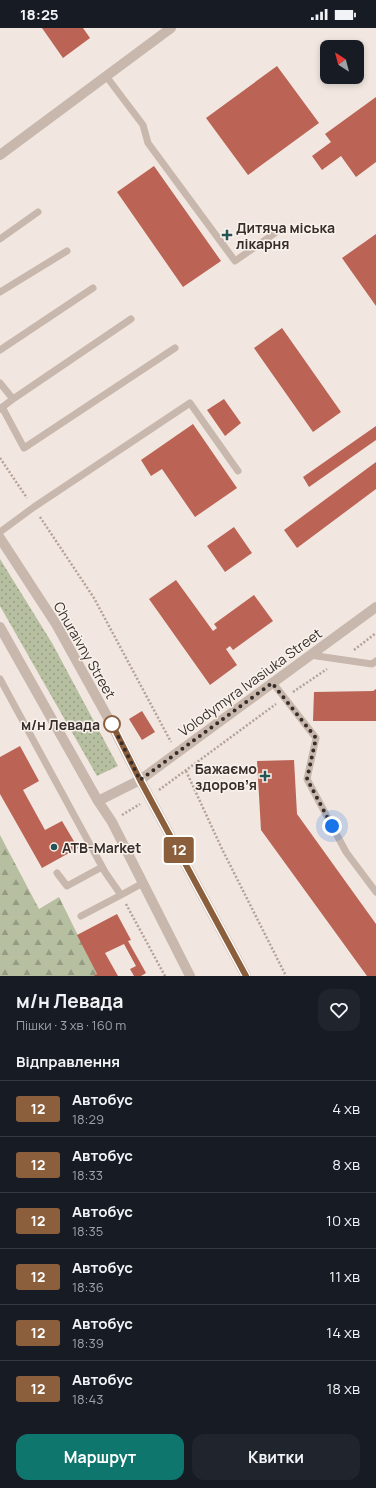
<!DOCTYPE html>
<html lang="uk">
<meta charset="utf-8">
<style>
:root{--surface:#171b24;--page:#20242c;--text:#f1f3f6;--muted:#9ea1a6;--line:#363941;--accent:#0f766e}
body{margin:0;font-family:Manrope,sans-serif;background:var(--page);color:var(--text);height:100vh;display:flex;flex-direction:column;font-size:15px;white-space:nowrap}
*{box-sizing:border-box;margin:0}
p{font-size:13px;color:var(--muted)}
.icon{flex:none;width:22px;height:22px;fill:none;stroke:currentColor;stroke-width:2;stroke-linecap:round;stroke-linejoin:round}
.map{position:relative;height:948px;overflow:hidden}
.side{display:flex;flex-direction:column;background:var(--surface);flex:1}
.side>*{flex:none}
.badge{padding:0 8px;border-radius:3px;font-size:14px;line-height:26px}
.needle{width:26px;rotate:324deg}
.buttons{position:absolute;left:320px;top:12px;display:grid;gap:8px}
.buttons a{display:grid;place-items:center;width:44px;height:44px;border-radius:8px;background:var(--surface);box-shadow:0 2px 6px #0003;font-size:20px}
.you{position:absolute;width:20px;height:20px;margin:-10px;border:3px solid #fff;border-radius:50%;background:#1a73e8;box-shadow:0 0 0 6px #1a73e833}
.map>.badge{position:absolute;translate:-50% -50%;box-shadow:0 0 0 2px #fff}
h2{padding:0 16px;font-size:15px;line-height:36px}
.round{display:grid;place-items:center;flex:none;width:42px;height:42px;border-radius:12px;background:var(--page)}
.summary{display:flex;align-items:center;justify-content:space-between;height:68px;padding:0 16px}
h1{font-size:19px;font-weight:700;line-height:30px}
.button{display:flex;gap:8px;margin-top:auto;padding:8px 16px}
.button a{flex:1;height:46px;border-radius:12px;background:var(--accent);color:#fff;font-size:16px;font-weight:700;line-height:46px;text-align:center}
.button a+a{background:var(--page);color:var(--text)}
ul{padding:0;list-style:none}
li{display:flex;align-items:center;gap:12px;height:56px;padding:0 16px;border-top:1px solid var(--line)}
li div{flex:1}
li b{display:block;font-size:15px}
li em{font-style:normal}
li .badge{min-width:44px;font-weight:700;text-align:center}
.status{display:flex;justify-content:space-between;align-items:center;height:28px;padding:0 20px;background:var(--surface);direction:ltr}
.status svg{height:11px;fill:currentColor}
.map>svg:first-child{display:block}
.grass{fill:url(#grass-dots)}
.forest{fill:url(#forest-firs)}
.building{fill:#bb6354}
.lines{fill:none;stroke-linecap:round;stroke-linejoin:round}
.path{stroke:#b4a197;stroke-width:2.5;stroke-dasharray:2 2;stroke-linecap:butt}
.service{stroke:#c8b7ac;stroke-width:7}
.minor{stroke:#c8b7ac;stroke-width:10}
.tertiary{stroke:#c8b7ac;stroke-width:10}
.line-casing{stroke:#fff;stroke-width:9}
.line{stroke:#8b5e3c;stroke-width:6}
.walk{stroke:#372d2a;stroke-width:4;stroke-dasharray:0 7.2}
.poi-dot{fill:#245554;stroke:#f9f2ec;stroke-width:1.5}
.stop-dot{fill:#fff;stroke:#8b5e3c;stroke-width:2}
.labels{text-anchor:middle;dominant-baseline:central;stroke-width:3;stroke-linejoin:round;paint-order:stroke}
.poi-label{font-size:14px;font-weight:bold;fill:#372d2a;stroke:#f9f2ec;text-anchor:start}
.street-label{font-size:14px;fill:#372d2a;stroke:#f9f2ec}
.stop-label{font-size:14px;font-weight:bold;fill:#372d2a;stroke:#f9f2ec;text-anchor:end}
</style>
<div class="status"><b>18:25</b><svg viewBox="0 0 49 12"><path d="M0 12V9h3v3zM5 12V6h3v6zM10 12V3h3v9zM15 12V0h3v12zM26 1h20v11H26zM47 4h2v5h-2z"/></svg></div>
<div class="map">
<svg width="376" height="948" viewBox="0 0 376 948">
<defs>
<pattern id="grass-dots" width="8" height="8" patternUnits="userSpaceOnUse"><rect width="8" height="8" fill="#b7bfa1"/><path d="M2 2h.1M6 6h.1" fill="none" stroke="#969c83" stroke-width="1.8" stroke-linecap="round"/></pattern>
<pattern id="forest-firs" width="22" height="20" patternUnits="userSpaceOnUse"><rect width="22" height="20" fill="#b7bfa1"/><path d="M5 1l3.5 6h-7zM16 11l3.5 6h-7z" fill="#969c83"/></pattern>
</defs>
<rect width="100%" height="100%" fill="#f1e7e0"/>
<path class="grass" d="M0,531l52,84 66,123 -21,10 -97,-170z"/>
<path class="forest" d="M0,807l39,74 20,-12 38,77 -4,2h-93z"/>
<path class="building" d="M42,0h41l7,10 -27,20z
M277,38l42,57 -71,52 -42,-57z
M376,69v65l-20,15 -15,-21 -19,14 -10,-14 19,-14 -6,-8z
M154,138l67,95 -38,26 -66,-95z
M376,206v72l-34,-48z
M282,300l59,84 -28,20 -59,-84z
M224,371l17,24 -16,13 -18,-26z
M193,396l44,64 -42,29 -33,-48 -11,7 -10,-16z
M376,398v14l-67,47 -6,-10z
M376,434v27l-79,59 -13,-18z
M234,499l18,26 -27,19 -18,-26z
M176,552l37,51 4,-3 -3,-4 40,-29 19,26 -40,29 -3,-4 -4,3 11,16 -27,20 -61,-86z
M376,661v32h-63l1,-29 59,-1z
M142,683l13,21 -13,8 -13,-21z
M20,718l19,35 -16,9 22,40 17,-9 16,27 -36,20 -42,-74v-37z
M294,732l3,54 79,110v52h-9l-106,-146 -4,-69z
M117,886l14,26 -3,1 18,32 -5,3h-7l-4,-7 6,-3 -12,-22 -19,9 13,23h-25l4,-2 -20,-39z"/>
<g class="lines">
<path class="path" d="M0,430l27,40
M40,489l54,81 77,144
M354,622l22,-17
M293,664l34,-23
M186,743l36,78 64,127
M159,762l117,-86
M122,787l18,-11
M126,876l39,72"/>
<path class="service" d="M106,48l37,49 5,18 87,118 40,-28
M0,211l38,-27
M0,264l67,-41
M0,322l93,-62
M0,355l13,16
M2,379l22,41 151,-100
M0,381l13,-10 118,-80
M0,504l34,-25 156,-104 48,68
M310,627l62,9 4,-3
M0,651l105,193 16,23 22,-12
M273,655l43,55 -9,41 39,73 30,40
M57,845l10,13 35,-19
M81,888l40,-21"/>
<path class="minor" d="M0,127l171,-127
M140,752l236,-173"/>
<path class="tertiary" d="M0,510l56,86 56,101 28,55 106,196
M0,599l98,174 14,21 78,154
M98,773l42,-21"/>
</g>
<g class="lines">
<defs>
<path id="line" d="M112,696l28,56 106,196"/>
</defs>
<use href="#line" class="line-casing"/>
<use href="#line" class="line"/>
<path class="walk" d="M112,696l28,56 132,-97 44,55 -9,41 25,47"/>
</g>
<g class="poi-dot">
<path d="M225 201h4v4h4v4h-4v4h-4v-4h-4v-4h4z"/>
<path d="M263 742h4v4h4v4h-4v4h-4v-4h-4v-4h4z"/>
<circle cx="54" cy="819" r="4"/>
</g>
<circle class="stop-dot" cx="112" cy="696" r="8"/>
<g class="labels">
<g class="poi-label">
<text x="236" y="199">Дитяча міська<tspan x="236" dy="16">лікарня</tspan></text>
<text x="257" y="740" text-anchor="end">Бажаємо<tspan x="257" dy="16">здоровʼя</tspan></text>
<text x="62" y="819">ATB-Market</text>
</g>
<g class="street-label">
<text transform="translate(85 622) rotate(60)">Churaivny Street</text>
<text transform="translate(250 654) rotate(-36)">Volodymyra Ivasiuka Street</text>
</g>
<g class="stop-label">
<text x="100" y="696">м/н Левада</text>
</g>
</g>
</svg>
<div class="buttons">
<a><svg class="needle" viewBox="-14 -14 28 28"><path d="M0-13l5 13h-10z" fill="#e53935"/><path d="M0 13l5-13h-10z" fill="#9ea1a6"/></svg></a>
</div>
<div class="you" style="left:332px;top:798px"></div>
<b class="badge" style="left:179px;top:822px;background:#8b5e3c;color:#fff">12</b>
</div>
<section class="side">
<div class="summary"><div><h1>м/н Левада</h1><p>Пішки · 3 хв · 160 m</p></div><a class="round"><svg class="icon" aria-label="heart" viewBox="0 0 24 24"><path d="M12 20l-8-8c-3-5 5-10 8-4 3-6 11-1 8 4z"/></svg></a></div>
<h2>Відправлення</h2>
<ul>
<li><span class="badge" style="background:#8b5e3c;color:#fff">12</span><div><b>Автобус</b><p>18:29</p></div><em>4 хв</em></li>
<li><span class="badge" style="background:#8b5e3c;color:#fff">12</span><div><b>Автобус</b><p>18:33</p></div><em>8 хв</em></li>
<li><span class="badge" style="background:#8b5e3c;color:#fff">12</span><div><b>Автобус</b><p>18:35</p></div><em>10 хв</em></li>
<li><span class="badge" style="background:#8b5e3c;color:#fff">12</span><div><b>Автобус</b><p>18:36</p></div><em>11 хв</em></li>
<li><span class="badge" style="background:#8b5e3c;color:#fff">12</span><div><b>Автобус</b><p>18:39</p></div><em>14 хв</em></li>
<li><span class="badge" style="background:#8b5e3c;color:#fff">12</span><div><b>Автобус</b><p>18:43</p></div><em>18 хв</em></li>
</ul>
<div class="button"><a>Маршрут</a><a>Квитки</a></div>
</section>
